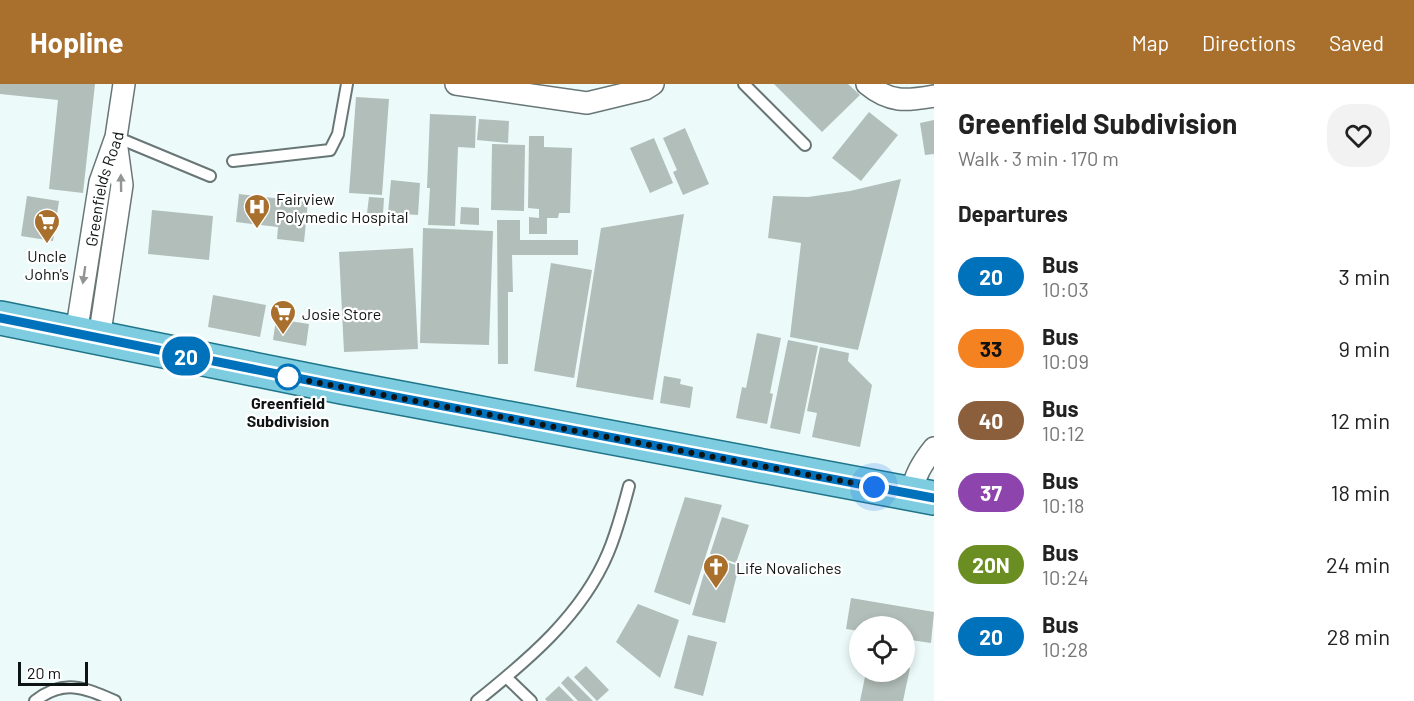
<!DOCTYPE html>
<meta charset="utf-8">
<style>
:root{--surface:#fff;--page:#f2f2f2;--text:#222;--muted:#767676;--accent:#a86f2d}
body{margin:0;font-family:Barlow,sans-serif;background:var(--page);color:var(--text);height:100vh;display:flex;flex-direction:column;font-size:22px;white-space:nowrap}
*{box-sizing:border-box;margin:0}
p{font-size:20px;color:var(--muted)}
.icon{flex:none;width:33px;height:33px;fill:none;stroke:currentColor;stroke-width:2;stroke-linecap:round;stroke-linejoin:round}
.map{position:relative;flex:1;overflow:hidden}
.drawer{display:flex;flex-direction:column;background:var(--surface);width:480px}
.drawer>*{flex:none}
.badge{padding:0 12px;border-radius:20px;font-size:21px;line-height:39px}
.controls{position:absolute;left:849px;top:532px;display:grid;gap:12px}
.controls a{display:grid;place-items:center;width:66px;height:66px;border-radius:50%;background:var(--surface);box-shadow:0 3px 9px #0003;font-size:30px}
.scale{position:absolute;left:18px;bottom:15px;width:70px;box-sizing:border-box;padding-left:6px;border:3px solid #0e1313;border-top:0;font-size:16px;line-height:21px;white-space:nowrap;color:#0e1313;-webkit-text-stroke:4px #fff;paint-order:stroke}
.you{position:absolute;width:30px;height:30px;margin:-15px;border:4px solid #fff;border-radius:50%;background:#1a73e8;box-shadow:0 0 0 9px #1a73e833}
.map>.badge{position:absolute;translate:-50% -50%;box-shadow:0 0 0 3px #fff}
h2{padding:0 24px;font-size:22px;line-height:54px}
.round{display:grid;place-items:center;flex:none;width:63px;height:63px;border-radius:24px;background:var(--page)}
.head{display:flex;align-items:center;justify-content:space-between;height:102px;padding:0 24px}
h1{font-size:28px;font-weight:700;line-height:45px}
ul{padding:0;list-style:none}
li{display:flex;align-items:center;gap:18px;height:72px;padding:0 24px}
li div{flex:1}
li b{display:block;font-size:22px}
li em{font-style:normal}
li .badge{min-width:66px;font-weight:700;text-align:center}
header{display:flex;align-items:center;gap:36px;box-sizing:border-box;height:84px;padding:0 30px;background:var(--accent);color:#fff}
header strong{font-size:28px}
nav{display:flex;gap:33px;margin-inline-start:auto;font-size:21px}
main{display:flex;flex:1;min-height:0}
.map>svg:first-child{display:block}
.building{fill:#b2beb9}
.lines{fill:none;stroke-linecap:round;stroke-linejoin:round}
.lane-casing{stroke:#697676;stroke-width:14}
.street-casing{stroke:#697676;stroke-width:24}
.primary-casing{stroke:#1f7589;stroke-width:36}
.lane{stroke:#fff;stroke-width:10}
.street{stroke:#fff;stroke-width:21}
.primary{stroke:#7eccdf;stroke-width:33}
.oneway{fill:#939595}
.line-casing{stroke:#fff;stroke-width:14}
.line{stroke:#0072bc;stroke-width:9}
.walk{stroke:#0e1313;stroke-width:6;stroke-dasharray:0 10.8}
.stop-dot{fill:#fff;stroke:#0072bc;stroke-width:3}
.labels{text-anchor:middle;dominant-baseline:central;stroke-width:4.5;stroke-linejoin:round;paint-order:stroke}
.poi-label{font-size:16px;fill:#0e1313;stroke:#fff;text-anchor:start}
.street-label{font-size:16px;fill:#0e1313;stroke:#fff}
.stop-label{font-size:16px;font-weight:bold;fill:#0e1313;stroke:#fff}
</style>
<header>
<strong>Hopline</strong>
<nav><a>Map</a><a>Directions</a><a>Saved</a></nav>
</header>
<main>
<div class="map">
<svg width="934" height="617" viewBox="0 0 934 617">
<rect width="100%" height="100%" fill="#ecfbfa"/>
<path class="building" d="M0,0h95l-12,109 -34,-4 9,-89 -58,-6z
M774,0h74l12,11 -38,37z
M356,13l33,2 -7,96 -33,-2z
M869,28l29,23 -37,46 -29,-23z
M430,30l46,2 -1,32 -17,-1 -3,79 -27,-1 2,-37h-3z
M479,35l30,2 -1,22 -31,-3z
M934,36v34l-9,1 -5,-32z
M685,44l24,56 -26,11 -10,-23 4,-2 -14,-32z
M529,52h15v11l28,1 -2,65h-11l-1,5h-11v16h-18v-17l10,1v-9l-11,-1z
M654,54l19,45 -23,10 -20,-45z
M492,60l33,1 -1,66 -33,-1z
M901,95l-43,171 -68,-13 11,-94 -33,-5 5,-42 35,1 42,-6z
M391,96l29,3 -2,32 -30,-2z
M239,110l69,8 -4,40 -27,-3 1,-12 -42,-5z
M27,112l32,5 -6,40 -32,-5z
M369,113l15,1 -1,16 -16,-1z
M461,123l18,1v17l-19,-1z
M152,126l61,6 -4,44 -61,-6z
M684,130l-31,186 -77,-13 25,-159z
M497,136h23v20h58v15h-66l1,37h-5v72h-10z
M423,144l70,3 -4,114 -69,-2z
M413,164l5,101 -74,3 -5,-100z
M551,179l41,7 -18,108 -40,-7z
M213,211l53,10 -6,32 -52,-10z
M276,235l33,5 -3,22 -33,-6z
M757,249l24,5 -11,55 3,1 -6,30 -31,-6 6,-31 4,1z
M788,256l30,6 -18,88 -30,-6z
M820,263l29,6 -1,8 24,24 -12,62 -48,-10 5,-24 -10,-2z
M664,292l17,3 -1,5 13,3 -3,21 -30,-5z
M685,413l37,8 -32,100 -36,-13z
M722,433l27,8 -13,38 -26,-9z
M709,472l30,10 -14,57 -33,-8z
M851,514l83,14 -3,31 -27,-4v-12h-44v4l-14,-2z
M638,520l41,16 -19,58 -44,-36z
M688,551l29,7 -14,54 -29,-8z
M586,582l23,24 -12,11 -23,-24z
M904,583l6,1 -7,33h-43l6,-29h38z
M568,592l25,25h-15l-17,-18z
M559,602l15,15h-27l-2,-2z"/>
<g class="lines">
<defs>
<path id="lane" d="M744,0l61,61
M116,53l94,39
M233,77l97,-11 8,-16 9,-50
M506,593l25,24
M35,617c29,-23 50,-13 80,0
M477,617c51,-41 105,-86 131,-148 9,-21 15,-44 21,-67"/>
<g id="street">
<path d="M456,0l131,19 58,-14 8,-5"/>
<path d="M867,0c23,19 39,17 67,12"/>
<path id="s1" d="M76,250l24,-152 16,-45 8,-53"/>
<path d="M99,255l23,-154 -6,-44"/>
<path d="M911,410c4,-19 11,-31 23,-46"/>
</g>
<path id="primary" d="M0,234l342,69 592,111"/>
</defs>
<use href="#lane" class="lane-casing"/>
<use href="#street" class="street-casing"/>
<use href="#primary" class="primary-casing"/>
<use href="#lane" class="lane"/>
<use href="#street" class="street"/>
<use href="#primary" class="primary"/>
</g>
<defs><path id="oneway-solid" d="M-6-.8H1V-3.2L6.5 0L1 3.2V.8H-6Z" transform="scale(1.5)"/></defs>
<g class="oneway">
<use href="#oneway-solid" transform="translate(121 99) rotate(-91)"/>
<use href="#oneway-solid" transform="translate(84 191) rotate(98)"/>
</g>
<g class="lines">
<defs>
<path id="line" d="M0,234l342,69 592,111"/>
</defs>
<use href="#line" class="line-casing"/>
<use href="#line" class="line"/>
<path class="walk" d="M288,293l586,110"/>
</g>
<defs>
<symbol id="hospital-pin" viewBox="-11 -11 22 30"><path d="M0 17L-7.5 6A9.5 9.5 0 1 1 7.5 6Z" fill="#a86f2d" stroke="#fff"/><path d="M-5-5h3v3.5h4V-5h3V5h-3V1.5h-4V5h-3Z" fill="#fff"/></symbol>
<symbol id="supermarket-pin" viewBox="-11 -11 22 30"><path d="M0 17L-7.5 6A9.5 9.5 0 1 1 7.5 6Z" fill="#a86f2d" stroke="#fff"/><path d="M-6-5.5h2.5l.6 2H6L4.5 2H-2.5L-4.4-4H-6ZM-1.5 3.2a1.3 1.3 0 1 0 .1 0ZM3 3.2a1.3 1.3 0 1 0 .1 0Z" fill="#fff"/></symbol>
<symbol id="church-pin" viewBox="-11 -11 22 30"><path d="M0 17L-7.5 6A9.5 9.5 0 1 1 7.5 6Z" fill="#a86f2d" stroke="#fff"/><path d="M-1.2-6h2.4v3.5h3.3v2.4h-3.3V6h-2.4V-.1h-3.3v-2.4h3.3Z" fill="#fff"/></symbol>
</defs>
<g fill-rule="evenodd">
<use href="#hospital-pin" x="242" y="108" width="30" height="40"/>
<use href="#supermarket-pin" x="32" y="123" width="30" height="40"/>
<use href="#supermarket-pin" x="268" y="214" width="30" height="40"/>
<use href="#church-pin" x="701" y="468" width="30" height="40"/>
</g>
<circle class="stop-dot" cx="288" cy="293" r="12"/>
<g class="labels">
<g class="poi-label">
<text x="276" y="114">Fairview<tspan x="276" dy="18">Polymedic Hospital</tspan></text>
<text x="47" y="171" text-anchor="middle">Uncle<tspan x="47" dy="18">John's</tspan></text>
<text x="302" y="229">Josie Store</text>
<text x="736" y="483">Life Novaliches</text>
</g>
<g class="street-label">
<text stroke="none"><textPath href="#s1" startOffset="148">Greenfields Road</textPath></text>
</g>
<g class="stop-label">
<text x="288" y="318">Greenfield<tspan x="288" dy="18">Subdivision</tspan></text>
</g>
</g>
</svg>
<div class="controls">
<a><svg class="icon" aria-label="locate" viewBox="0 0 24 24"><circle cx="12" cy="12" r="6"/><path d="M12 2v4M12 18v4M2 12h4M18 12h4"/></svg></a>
</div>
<div class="scale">20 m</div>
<div class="you" style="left:874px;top:403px"></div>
<b class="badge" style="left:186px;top:272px;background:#0072bc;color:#fff">20</b>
</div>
<section class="drawer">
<div class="head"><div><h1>Greenfield Subdivision</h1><p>Walk · 3 min · 170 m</p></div><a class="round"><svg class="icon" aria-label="heart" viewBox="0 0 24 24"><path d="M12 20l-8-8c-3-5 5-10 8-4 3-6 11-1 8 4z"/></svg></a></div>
<h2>Departures</h2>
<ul>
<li><span class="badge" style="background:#0072bc;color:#fff">20</span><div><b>Bus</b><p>10:03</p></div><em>3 min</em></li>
<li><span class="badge" style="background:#f58220;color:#111">33</span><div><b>Bus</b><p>10:09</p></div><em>9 min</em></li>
<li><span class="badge" style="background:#8b5e3c;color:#fff">40</span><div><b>Bus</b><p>10:12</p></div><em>12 min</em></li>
<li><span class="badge" style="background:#8e44ad;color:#fff">37</span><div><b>Bus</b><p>10:18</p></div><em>18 min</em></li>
<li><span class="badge" style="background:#6b8e23;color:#fff">20N</span><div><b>Bus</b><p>10:24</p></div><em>24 min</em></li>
<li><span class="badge" style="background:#0072bc;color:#fff">20</span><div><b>Bus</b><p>10:28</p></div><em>28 min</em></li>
</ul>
</section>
</main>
